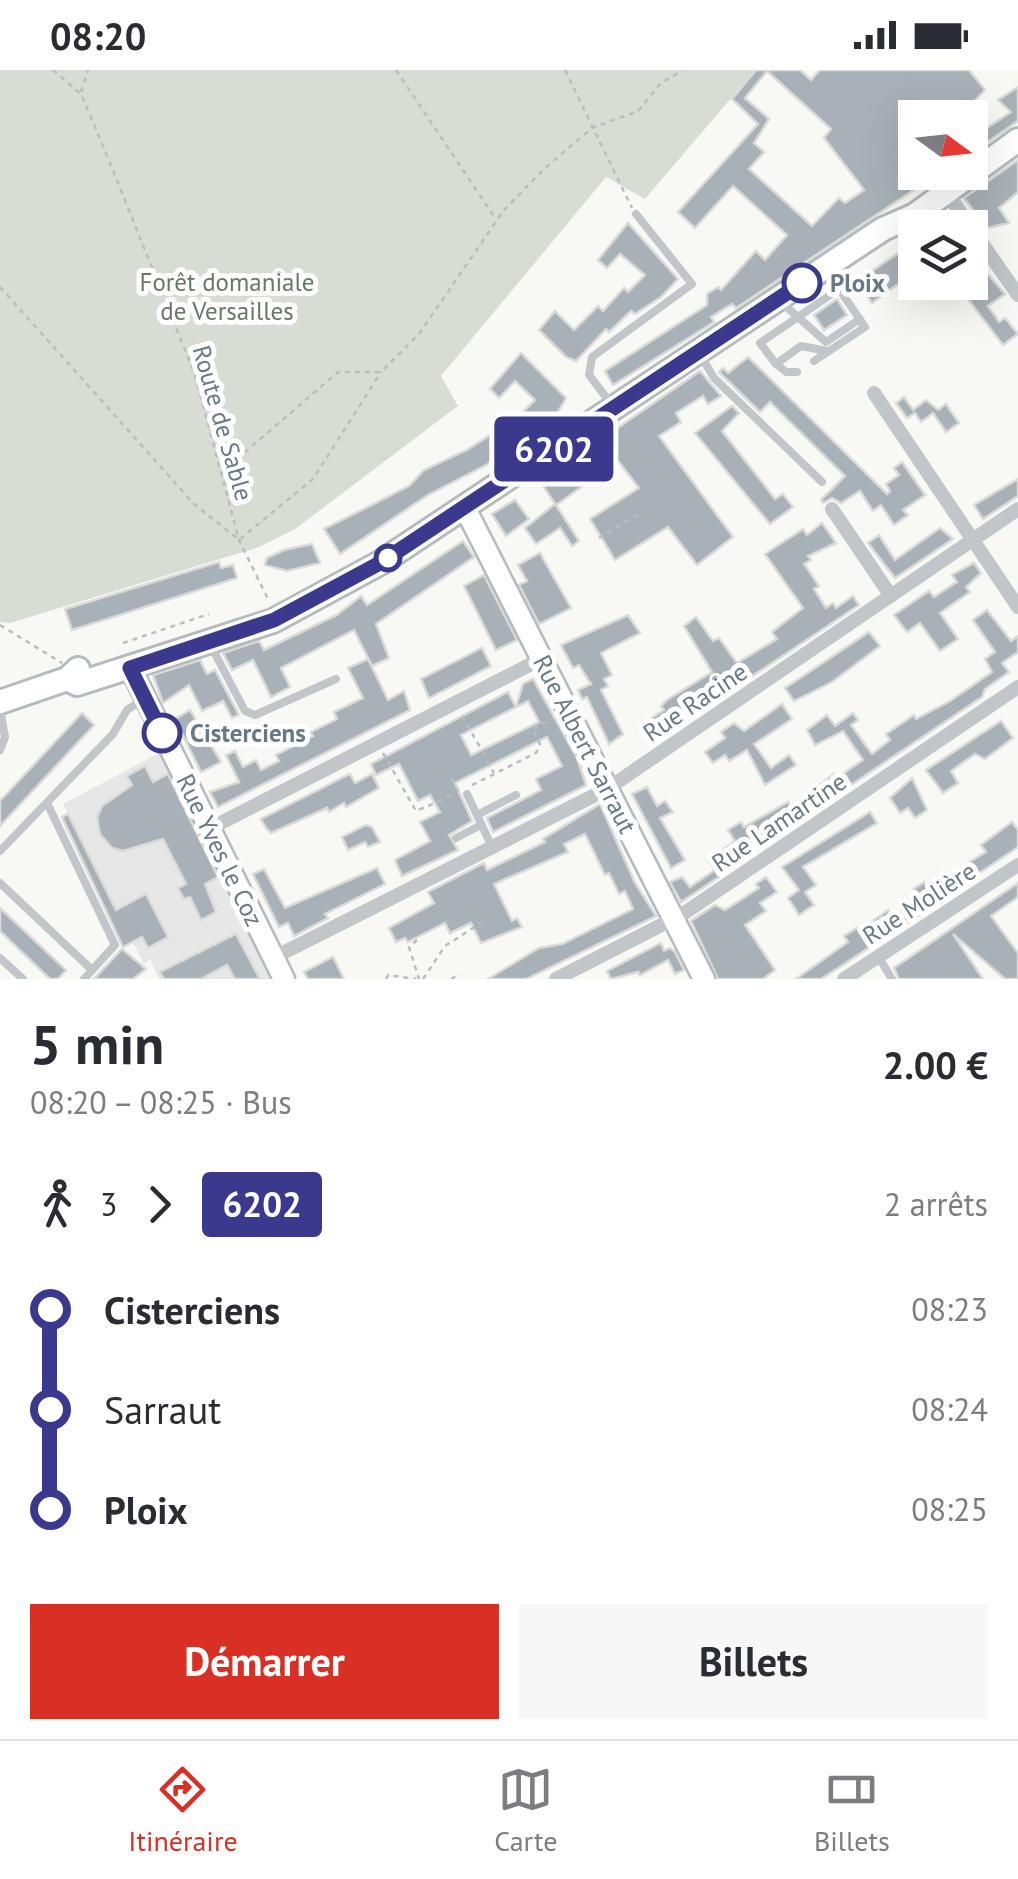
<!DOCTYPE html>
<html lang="fr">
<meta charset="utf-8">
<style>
:root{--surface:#fff;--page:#f7f7f7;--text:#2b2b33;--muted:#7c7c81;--line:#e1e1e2;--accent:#d93025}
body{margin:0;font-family:"PT Sans",sans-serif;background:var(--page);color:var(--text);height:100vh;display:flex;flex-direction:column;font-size:38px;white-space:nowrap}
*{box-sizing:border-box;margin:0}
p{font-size:32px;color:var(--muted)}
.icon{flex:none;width:55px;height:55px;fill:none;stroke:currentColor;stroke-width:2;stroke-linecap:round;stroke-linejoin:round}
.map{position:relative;height:909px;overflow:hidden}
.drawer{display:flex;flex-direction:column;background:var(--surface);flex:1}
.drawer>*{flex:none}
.badge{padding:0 20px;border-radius:8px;font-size:35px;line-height:65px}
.needle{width:65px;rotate:105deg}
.fabs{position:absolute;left:898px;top:30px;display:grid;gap:20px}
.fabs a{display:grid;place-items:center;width:90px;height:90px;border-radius:0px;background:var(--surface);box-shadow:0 10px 40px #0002;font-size:50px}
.map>.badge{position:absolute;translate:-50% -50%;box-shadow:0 0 0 5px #fff}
.legs{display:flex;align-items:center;gap:15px;height:110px;padding:0 30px;font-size:32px}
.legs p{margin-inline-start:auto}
.head{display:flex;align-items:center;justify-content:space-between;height:170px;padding:0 30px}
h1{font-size:55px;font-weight:800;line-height:75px}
.button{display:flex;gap:20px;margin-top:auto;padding:20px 30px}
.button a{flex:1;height:115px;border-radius:0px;background:var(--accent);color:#fff;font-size:40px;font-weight:800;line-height:115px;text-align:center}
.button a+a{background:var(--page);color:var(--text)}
ul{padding:0 30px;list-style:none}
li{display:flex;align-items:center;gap:35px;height:100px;font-size:38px}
li i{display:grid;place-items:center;width:15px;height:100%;margin:0 12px;background:currentColor}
li i::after{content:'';width:25px;height:25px;margin:-12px;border:8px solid;border-radius:50%;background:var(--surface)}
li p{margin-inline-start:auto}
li:first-child i{background:linear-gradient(#0000 50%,currentColor 0)}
li:last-child i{background:linear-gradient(currentColor 50%,#0000 0)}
.status{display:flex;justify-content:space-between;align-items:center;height:70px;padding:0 50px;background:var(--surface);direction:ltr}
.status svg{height:28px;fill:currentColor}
.dock{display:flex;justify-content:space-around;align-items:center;height:140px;border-top:2px solid var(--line);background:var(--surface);font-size:28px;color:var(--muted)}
.dock a{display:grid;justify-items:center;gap:5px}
.dock .on{color:var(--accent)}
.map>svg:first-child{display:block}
.built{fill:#e6e7e6}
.green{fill:#d8ddd4}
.building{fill:#a8b1b7;stroke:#dadad8;stroke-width:2.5;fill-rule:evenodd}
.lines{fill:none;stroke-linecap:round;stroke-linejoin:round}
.secondary-casing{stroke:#b4babe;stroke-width:25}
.primary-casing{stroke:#b5babe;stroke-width:28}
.path{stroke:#b9bdc0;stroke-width:2.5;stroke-dasharray:5 5;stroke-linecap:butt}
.service{stroke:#c1c6ca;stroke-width:8}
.minor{stroke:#c1c6ca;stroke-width:14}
.secondary{stroke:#fff;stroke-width:20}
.primary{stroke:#fff;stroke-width:22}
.line-1-casing{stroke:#fff;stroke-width:22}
.line-1{stroke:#3a398e;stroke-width:15}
.stop-1-dot{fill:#fff;stroke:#3a398e;stroke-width:5}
.labels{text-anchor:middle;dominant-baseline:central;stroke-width:10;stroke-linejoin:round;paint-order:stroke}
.park-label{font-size:25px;fill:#667962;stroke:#fff}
.stop-label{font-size:25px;font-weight:bold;fill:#677987;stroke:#fff;text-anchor:start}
.street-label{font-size:25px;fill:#677987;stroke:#fff}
</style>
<div class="status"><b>08:20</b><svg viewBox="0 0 49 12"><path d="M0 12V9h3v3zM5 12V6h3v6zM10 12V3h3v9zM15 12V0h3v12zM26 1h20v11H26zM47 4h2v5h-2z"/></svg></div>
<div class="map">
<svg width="1018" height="909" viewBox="0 0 1018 909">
<rect width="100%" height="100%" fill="#f8f8f5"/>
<path class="built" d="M161,682l113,227h-115l-9,-20 -6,5 -81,-160z"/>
<path class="green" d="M0,0h755l-110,129 -39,-22 -165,199 17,30 -163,123 -36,18 -249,76 -10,-1z"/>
<path class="building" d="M756,0h44l11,10 9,-10h149l16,20 -27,28h-43v54h26l-205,136 -4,-4 -21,13 3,5 -101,63 -8,-14 102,-66v-11l11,-7 3,3 35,-39 9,9 22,-25 -54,-49 -38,42 -17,-16 80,-88 -26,-25zM767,1l64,58 -7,9 40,52 -19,13 -6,-5 -27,28 -63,-57 15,-17 -10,-9 15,-24 -24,-21z
M1018,17v34l-48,33v-15l41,-27 -13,-12z
M1018,90v32l-19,16 10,15 -22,5 -23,-30z
M628,153l50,56 -17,18 -26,17 -4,-3 -22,21 -3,-3 -30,32 -10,-4 -27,-27 16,-19 19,19 24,-24 5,5 21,-23 4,4 17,-17 -25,-21 -13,14 -9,-8z
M915,172v30l-43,31 -15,-22z
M986,202l19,22 -17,12 11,16 6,-4 13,16 -15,11 -48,-63h16z
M837,229l10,16 -23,15 -10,-15z
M521,283l45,45 -8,14 4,8 -18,12 -5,-4 -7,3 -19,20 -85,44 -88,59 -16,-25 85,-43 15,-16 43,-20 23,-15 19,-22 9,4 17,-17 -20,-19 -16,17 -9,-9z
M748,287l139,137 3,-3 -4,-7 13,-9 -5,-7 8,-6 23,33 -22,15 5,5 -14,10 -13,-20 -8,6 -13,-20 -19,12 -9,-5 -9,5 -2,-3 24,-24 -75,-74 -10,10 -41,-40 4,-4 5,5z
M700,301l21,25 -13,8 -5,-8 -27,17 5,9 -22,14 74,101 -36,28 -29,-38 -53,33 -25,-41 49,-31 -21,-27 -62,44 23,36 -7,5 -12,-18 -24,16 -11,-16 30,-24 -13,-20 48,-30 3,-9z
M904,327l9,13 13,-10 12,10 8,-6 13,19 -13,9 -13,-19 -12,9 -6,-9 -8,5 -11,-15z
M732,336l7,7 -17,18 53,68 8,-5 10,13 -23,17 -75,-91z
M1018,409v17l-35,23 -9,-14z
M515,430l14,19 -23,17 -14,-22z
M822,453l14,20 -28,13 3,4 -7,4 15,22 -5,3 12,19 7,-5 3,5 17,-12 6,9 -129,86 -4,-6 -36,21 -37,31 -9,-14 20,-13 -3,-4 6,-6 45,-28 -28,-46 12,-9 17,24 6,-3 18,25 40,-24 -5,-7 31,-24 -38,-54 38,-25 4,6z
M940,458l13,11 -58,39 -27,-35 11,-8 16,25z
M463,471l11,16 -98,67 13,34 -17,8 -18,-36 -73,38 9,19 -19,10 -18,-37 -21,10 -9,-17 36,-12 5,9 73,-35 24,-19 6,9z
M312,474l8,19 -33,8 -22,-6 2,-7 17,-8z
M540,483l31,55 -32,16 -20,-39 8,-4 -9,-16z
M219,492l2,6 12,-3 4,13 -165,52 -7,-21z
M974,493l7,10 -15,14 4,5 -30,21 18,26 -18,12 -20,-28 -13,9 -13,-17 35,-24 5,6 23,-15 -5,-7z
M484,505l33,65 -21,10 -32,-64z
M987,540l24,31 7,-5v16l-16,11 7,9 -24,17 -3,8 -131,88 -7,-12 19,-13 -20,-29 -28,14 -8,-15 20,-15 8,11 18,-13 5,7 -7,5 21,29 18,-14 -4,-6 28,-19 2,4 34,-18 42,-29 -7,-13 10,-7 -22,-32z
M628,545l12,18 -39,20 11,22 -8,4 4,7 -7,4 22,44 -14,10 -22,-47 -5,2 -4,-9 13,-6 -12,-19 -6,3 -12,-23z
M869,562l11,14 -48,36 -38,19 -9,-13z
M482,578l9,18 -62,32 -8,-19z
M368,589l20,41 16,-9 6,19 -192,97 -8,-15 29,-10 -13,-27 9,-4 8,16 13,-7 5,10 18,-9 -3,-6 37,-19 -2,-4 26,-13 -3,-7 29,-14 -15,-30z
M200,590l7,14 8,-4 24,45 -7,3 -9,-17 -21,10 -13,-26 -26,18 -10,-28z
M533,609l44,79 9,27 -93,47 -6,-14 54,-28 -5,-11 26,-13 -15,-29 -92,46 17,38 -23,14 9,15 -56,26 -7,-16 35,-19 -10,-19 20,-10 -10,-17 -12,6 -19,-37 -23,11 -5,-11 137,-72 8,15 -55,28 10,20 68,-33 -11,-21 -12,6 7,-23z
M782,634l10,15 -38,25 17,24 18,-13 7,10 -31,20 -18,-35 -18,11 -4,-6 -12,8 -8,-11 20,-14 -4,-6 13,-9 10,8z
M190,640l31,52 -20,10 -26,-53z
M82,643l12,12 -94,101v-25z
M1001,651l12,17 -28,21 -10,-5 -24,17 7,12 -15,10 -17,-23z
M145,696l8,16 15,-8 50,103 -13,7 11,28 -15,8 -11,-23 -6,2 -6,-11 8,-4 -23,-45 -40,12 -11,-3 -12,-14 -3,-16 5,-12 30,-21 -5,-9z
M350,704l5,9 17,-9 7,14 -33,19 -2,-4 -15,9 -2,-4 -56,25 -5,-5 -5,-9z
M834,704l7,9 -17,12 2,3 -58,42 -4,-6 -36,24 3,4 -15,10 3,5 -38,25 -11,-20 12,-5 8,10 25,-17 -7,-10 27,-19 -7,-11 13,-8 3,5 44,-25 3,4z
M912,708l15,32 -12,8 -7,-10 -8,5 -10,-15z
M647,717l10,19 8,-5 8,11 -13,6 25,42 -14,8 -39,-74z
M600,734l35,79 21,33 -130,63h-38l51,-31 23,-4 71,-35 -8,-18 -6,3 -10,-21 -4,2 -20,-41 -21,10 4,8 -74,32 18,37 5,-3 5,9 -41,16 -10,-20 -21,10 -5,-10 -37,19 -3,-4 -9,4 -7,-14 45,-25 -6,-11 56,-29 3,7 58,-28 -2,-3z
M870,742l7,11 -74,44 13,18 -11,7 9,13 -15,10 -11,-17 11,-8 -17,-23z
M68,744l48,96 30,-16 22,43 -20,11 -6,-11 -19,10 -61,-130z
M1012,752l6,8v17l-55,37 -8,-13 31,-19 -5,-7z
M366,755l6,2 8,15 -12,5 -3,-5 -17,8 -6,-13z
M377,798l8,16 -60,30 3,4 -34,18 -6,-13 -9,4 -26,-53 11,-5 21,39z
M766,807l11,15 -17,11 6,8 -21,14 30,45 -12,9h-45l-27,-58 24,-16 10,5 34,-22 -3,-4z
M924,812l5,9 10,-6 8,12 -126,82h-25l52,-37 -4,-6 13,-8 2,3 29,-21 4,6 29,-17 -7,-10z
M1018,813v14l-27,19 27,37v26h-13l-52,-45 30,45h-84l-5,-11z
M0,838l66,62 -8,9h-8l-50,-48z
M236,864l24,45h-25l-8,-14 -26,14h-37l-4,-7z
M661,873l3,8 6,-3 5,4 9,18 -9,4 -7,-14 -28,15 -2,-3 -27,7 -4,-8z
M122,879l24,20 -13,10h-39z
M333,887l11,22h-36l-4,-7z"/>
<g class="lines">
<defs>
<path id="secondary" d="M466,440l238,469
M130,597l154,312"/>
<path id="primary" d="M67,609l10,5 196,-63 107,-58 503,-334 32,-14 103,-75
M0,632l67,-23 11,-10"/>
</defs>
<use href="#secondary" class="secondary-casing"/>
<use href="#primary" class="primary-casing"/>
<path class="path" d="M53,0l28,24 29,69 85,212 44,165 30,61
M396,0l99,148
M565,0l67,138
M81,22l7,-22
M0,217l194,217 44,35
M222,402l116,-100h43l38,-38 85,-124 40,-41 48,-41 46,-17 23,-28 22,-13
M599,468l42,-26
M240,469l73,-60 68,-107
M0,555l62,38
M123,573l86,-29
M462,646l22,38
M383,683l33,58 40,-17
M487,691l7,12
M452,709l6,12
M472,715l64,-32 4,-9 -8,-15 21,-10
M417,870l-8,7 10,32
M386,909l2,-4 28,4
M423,909l22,-33 36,-23
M451,909l9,-5"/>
<path class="service" d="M781,232l45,40 34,-23
M827,281l-26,-5 -25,18 -16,-21 79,-54 4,-7 -4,-21
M701,286l13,22 108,104
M814,291l51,-34 -26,-38
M776,294l10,8h11
M612,335l-23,-30 3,-18 100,-73 -56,-70
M211,576l34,65 10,4 81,-36
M0,639l5,28 -5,13
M467,724l25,53
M47,733l68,142 -31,34
M477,745l39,-20
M456,768l25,-13
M0,781l113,-117 14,-24 18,-12
M0,813l92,87
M878,886l14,23
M0,888l23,21"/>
<path class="minor" d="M947,123l71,102
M874,323l144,214
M832,439l59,87
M209,759l332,-170
M273,888l334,-169 411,-280
M556,909l127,-65 335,-227
M844,909l174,-114"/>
<use href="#secondary" class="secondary"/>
<use href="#primary" class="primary"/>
</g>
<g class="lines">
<defs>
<path id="line-1" d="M162,663l-32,-65 144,-48 106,-57 422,-280"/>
</defs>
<use href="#line-1" class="line-1-casing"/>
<use href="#line-1" class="line-1"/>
</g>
<g class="stop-1-dot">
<circle cx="802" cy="213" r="18"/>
<circle cx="388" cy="488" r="12"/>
<circle cx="162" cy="663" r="18"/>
</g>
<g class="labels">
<g class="park-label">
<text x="227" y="212">Forêt domaniale<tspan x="227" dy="29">de Versailles</tspan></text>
</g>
<g class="stop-label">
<text x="830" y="213">Ploix</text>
<text x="190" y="663">Cisterciens</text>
</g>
<g class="street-label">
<text transform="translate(223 353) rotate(74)">Route de Sable</text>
<text transform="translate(695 632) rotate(-34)">Rue Racine</text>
<text transform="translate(585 674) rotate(63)">Rue Albert Sarraut</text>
<text transform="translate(779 752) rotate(-34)">Rue Lamartine</text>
<text transform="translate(220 780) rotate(64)">Rue Yves le Coz</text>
<text transform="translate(919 833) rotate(-33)">Rue Molière</text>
</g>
</g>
</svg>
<div class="fabs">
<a><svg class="needle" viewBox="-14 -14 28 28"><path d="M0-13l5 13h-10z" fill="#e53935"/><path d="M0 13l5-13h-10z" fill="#7c7c81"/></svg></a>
<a><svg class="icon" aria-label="layers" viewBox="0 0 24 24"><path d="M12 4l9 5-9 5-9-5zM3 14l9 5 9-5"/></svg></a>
</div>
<b class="badge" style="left:554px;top:379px;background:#3a398e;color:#fff">6202</b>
</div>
<section class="drawer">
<div class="head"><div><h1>5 min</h1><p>08:20 – 08:25 · Bus</p></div><b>2.00 €</b></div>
<div class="legs"><svg class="icon" aria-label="walk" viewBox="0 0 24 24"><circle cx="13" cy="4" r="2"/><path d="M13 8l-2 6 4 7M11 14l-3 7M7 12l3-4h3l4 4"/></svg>3<svg class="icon" aria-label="forward" viewBox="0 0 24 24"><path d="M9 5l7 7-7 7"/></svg><b class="badge" style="background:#3a398e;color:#fff">6202</b><p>2 arrêts</p></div>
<ul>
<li><i style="color:#3a398e"></i><b>Cisterciens</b><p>08:23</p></li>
<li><i style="color:#3a398e"></i><span>Sarraut</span><p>08:24</p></li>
<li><i style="color:#3a398e"></i><b>Ploix</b><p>08:25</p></li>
</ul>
<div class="button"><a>Démarrer</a><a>Billets</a></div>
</section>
<nav class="dock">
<a class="on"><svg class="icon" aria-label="directions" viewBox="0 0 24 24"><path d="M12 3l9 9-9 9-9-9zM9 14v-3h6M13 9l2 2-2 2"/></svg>Itinéraire</a>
<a><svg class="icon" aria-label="map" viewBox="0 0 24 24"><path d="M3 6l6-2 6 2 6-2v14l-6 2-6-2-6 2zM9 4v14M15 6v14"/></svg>Carte</a>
<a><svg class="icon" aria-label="tickets" viewBox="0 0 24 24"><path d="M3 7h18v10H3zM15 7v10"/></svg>Billets</a>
</nav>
